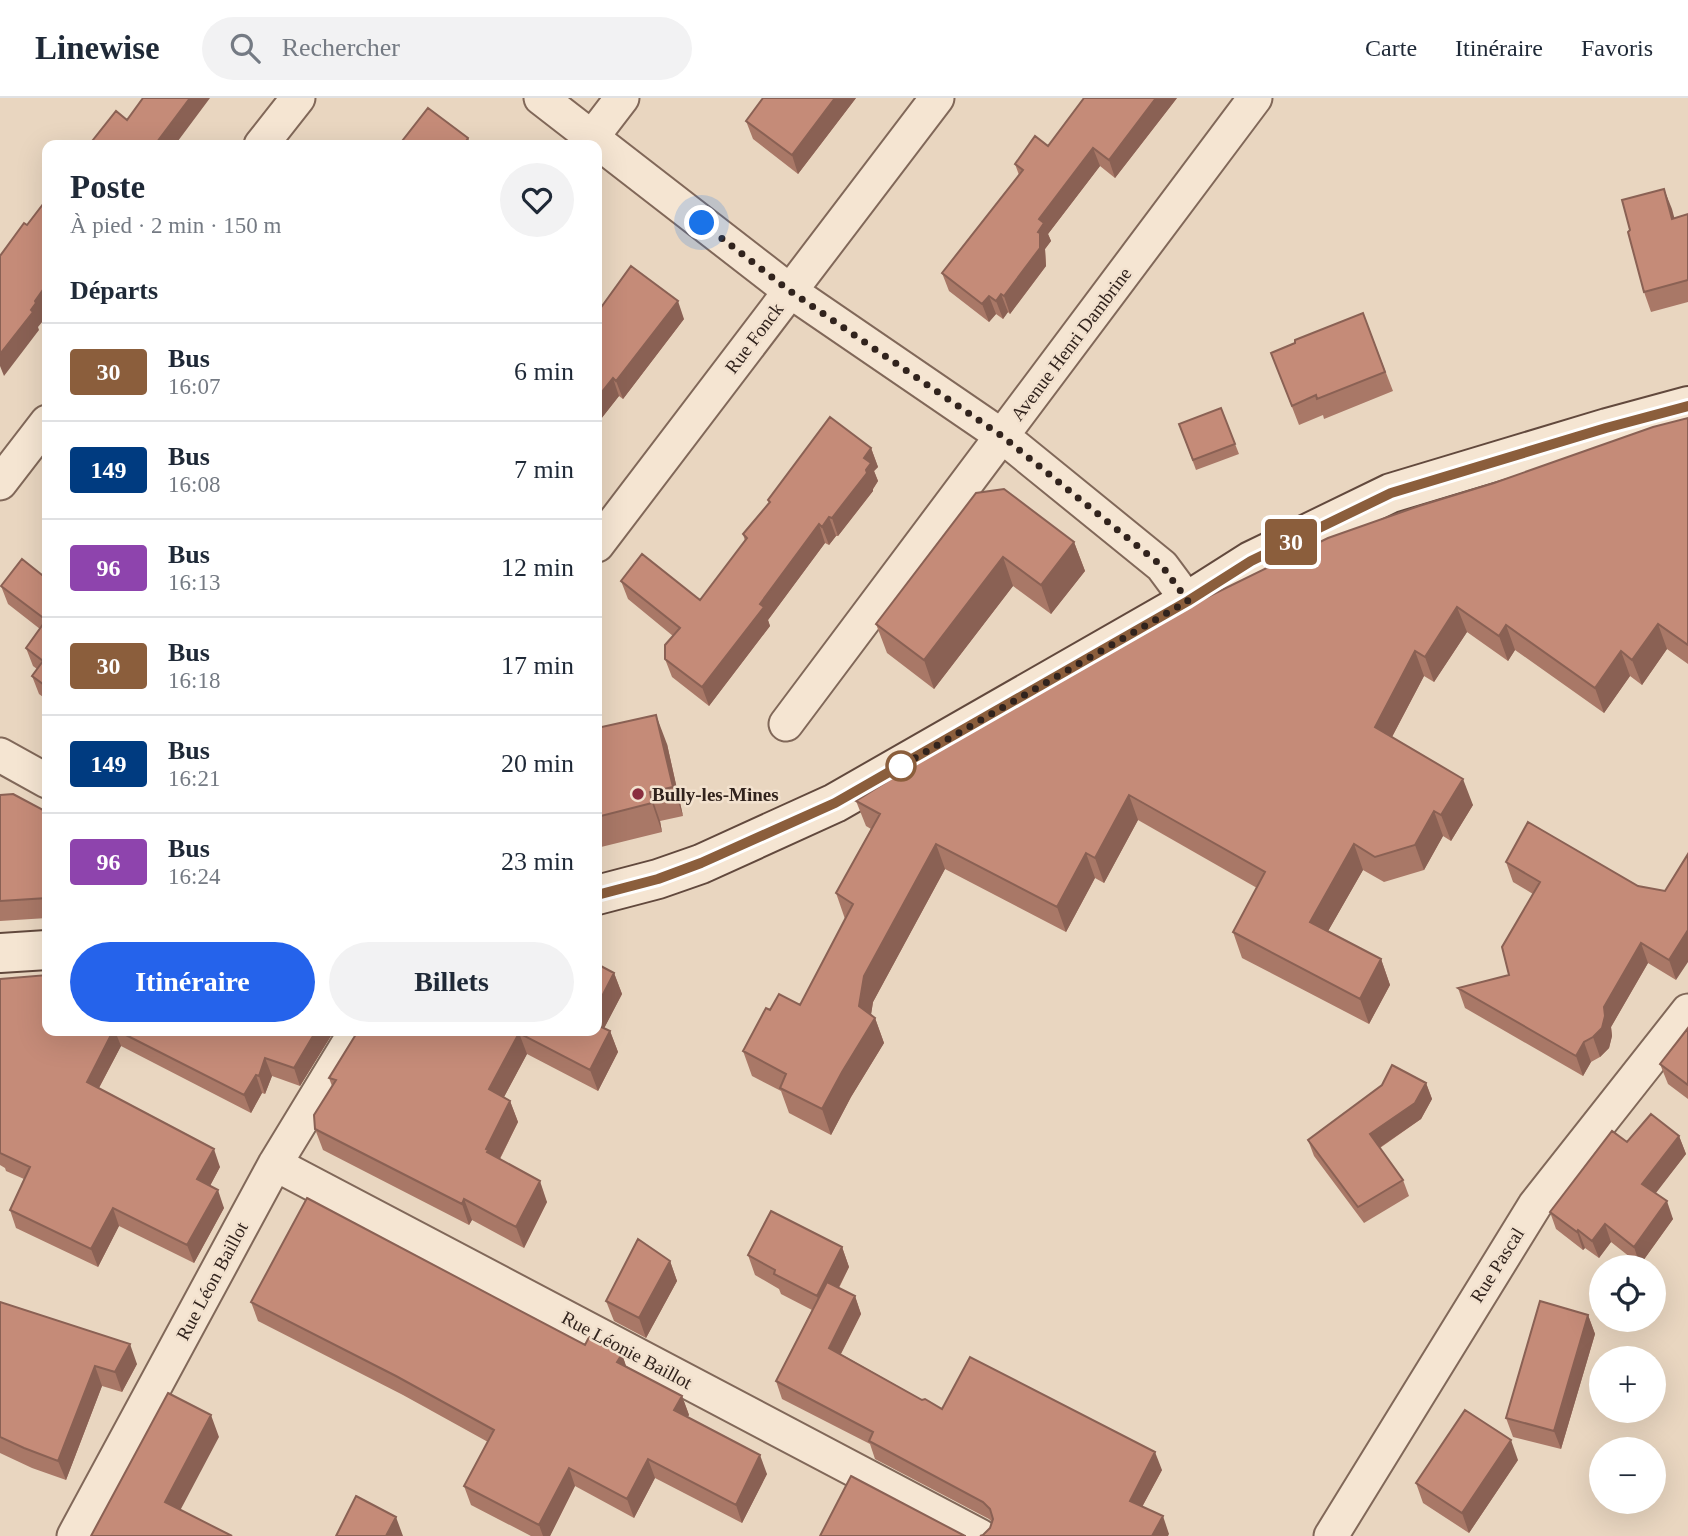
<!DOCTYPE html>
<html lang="fr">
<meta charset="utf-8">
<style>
:root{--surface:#fff;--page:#f2f2f3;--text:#1f2937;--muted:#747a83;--line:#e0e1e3;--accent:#2563eb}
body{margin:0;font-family:Georgia,serif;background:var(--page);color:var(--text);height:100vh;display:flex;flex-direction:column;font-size:26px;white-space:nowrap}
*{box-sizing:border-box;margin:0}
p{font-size:23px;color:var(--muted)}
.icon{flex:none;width:38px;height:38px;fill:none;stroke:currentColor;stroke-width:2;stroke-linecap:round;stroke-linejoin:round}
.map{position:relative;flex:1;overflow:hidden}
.drawer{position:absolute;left:42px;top:42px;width:560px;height:896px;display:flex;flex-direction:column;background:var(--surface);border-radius:14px;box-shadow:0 7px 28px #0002}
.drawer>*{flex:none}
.badge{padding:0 14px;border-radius:5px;font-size:24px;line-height:46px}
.controls{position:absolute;left:1589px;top:1157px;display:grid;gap:14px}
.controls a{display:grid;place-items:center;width:77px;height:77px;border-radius:50%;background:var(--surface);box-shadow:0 7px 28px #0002;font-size:35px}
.you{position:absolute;width:35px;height:35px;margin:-18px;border:5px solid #fff;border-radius:50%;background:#1a73e8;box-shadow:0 0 0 10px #1a73e833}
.map>.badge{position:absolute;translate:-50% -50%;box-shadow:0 0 0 4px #fff}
h2{padding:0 28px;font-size:26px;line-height:63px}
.round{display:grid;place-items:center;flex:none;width:74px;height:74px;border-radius:37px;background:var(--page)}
.head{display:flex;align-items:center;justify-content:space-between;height:119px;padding:0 28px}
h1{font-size:33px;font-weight:600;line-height:52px}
.cta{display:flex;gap:14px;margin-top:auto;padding:14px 28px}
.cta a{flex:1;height:80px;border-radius:42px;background:var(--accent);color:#fff;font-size:28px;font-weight:600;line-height:80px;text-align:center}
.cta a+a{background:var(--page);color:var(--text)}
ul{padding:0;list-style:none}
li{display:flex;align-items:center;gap:21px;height:98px;padding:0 28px;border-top:2px solid var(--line)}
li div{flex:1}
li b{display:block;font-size:26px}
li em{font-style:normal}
li .badge{min-width:77px;font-weight:700;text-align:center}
header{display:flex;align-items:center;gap:42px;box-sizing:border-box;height:98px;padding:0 35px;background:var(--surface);border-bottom:2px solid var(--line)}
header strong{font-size:33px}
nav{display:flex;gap:38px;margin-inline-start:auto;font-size:24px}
.search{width:490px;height:63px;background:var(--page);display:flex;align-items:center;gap:18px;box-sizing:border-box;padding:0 24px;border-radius:38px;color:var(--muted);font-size:26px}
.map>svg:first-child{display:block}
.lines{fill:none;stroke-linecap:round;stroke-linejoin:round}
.street-casing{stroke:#816859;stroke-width:37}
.secondary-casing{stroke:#62493d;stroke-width:42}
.street{stroke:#f5e5d2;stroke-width:33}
.secondary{stroke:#f5e5d2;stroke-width:38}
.wall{fill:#a97867}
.shaded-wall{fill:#8a6154}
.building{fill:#c58b78;stroke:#8a6154;stroke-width:2}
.line-casing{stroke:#fff;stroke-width:16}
.line{stroke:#8b5e3c;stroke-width:10}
.walk{stroke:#31231d;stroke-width:7;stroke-dasharray:0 12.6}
.stop-dot{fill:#fff;stroke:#8b5e3c;stroke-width:3.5}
.poi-dot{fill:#8a2e3f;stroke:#f2e1ce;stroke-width:2.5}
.labels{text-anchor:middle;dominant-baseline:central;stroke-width:5;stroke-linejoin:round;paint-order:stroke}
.street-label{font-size:19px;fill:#31231d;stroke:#f2e1ce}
.poi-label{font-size:19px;font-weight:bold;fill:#31231d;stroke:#f2e1ce;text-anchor:start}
</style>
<header>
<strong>Linewise</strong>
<div class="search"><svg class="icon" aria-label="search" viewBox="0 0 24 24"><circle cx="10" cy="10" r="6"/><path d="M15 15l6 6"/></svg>Rechercher</div>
<nav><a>Carte</a><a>Itinéraire</a><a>Favoris</a></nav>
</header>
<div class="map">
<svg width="1688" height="1438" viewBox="0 0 1688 1438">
<rect width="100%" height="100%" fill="#e9d6c0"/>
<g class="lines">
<defs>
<path id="street" d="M541,0l249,193 212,145 160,130 26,35
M261,47l37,-47
M586,47l36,-47
M0,385l47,-61
M597,447l340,-447
M786,626l469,-626
M0,657l47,26
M275,1066l705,372
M74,1438l201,-372 81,-133
M1331,1438l204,-331 153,-194"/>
<path id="secondary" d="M597,797l61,-16 43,-15 134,-61 353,-202 63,-40 140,-68 216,-65 81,-22
M0,855l47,-3"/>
</defs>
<use href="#street" class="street-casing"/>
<use href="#secondary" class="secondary-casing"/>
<use href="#street" class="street"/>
<use href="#secondary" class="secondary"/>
</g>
<path class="wall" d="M856,0l-58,76 -45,-35 -7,-18z
M1177,0l-62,80 -15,-12 -52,68 3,7 -6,8 1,17 -36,48 -2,-2 -5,7 -7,-5 -7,8 -40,-31 -7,-18 77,-98 -4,-11 33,-18z
M1664,91l10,29 14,-4v88l-37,10 -7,-20 -14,-62z
M597,215l87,6 -61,80 -4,-3 -22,28z
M1363,215l30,78 -69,28 -1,-4 -24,10 -28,-72z
M1221,310l18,46 -43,16 -17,-46z
M1688,320v246l-21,-15 -25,36 -12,-9 -26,37 -89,-63 -7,11 -41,-29 -33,50 -10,-6 -32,61 81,68 -22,36 -8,-5 -19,34 -40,12 -21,-12 -35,61 53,28 9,26 -21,39 -127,-66 -9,-26 24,-44 -119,-68 -34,63 -9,-5 -29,54 -121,-63 -72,133 -2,12 4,4 9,25 -33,54 -20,38 -42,-22 -8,-22 -29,-15 -9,-25 27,-41 30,-5 45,-86 -9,-26 35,-64 -5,-3 -10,-25 638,-318z
M871,350l7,19 -4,4 4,10 -5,8v2l-35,45h-2l-7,9 -4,-2 -57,77 2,6 -61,80 -37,-29 -7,-18 8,-23 -45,-37 -7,-18 79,19 45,-59 -2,-7 26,-31 -1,-3z
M976,395l98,49 11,29 -34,43 -38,-28 -79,103 -47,-36 -11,-29z
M47,481v121l-8,-6 -7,-18 5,-7 -4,-3 -7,-18 14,-19 -32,-25 -7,-18z
M597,630l70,16 16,72 -23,5 2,11 -65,16z
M0,697l47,17v106l-47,3z
M1506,764l159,29 11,89 -28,-17 -37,64 1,9 -3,12 -9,9 -9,5 -8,14 -118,-68 -7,-20 51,-13 24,-81 -20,-12z
M614,875l8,21 -18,34 6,3 8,21 -20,39 -71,-37 -23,43 6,4 8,21 -18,37 47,43 -23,46 -52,-28 -3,5 -146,-75 -8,-21 17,-43 -3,-8z
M0,881l47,52h287l-34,55 -28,-10 -7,18 -3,-1 -11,20 -130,-67 -22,42 121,79 -10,19 14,22 -30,55 -75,-37 -21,41 -82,-39 -6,-18 14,-31 -18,-8 -1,-3 -5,-3z
M1688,930v71l-20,-15 -8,-20z
M1426,985l6,16 -11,20 -41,29 23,32 6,16 -45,27 -50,-67 -6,-16z
M1679,1038l7,18 -31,39 18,26 -33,46 -29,-23 -12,16 -14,-10 -2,2 -27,-21 -6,-17 77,-70z
M842,1149l7,20 -10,21 16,8 6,18 -20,40 81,46 20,9 220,61 -20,37 27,27 -186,1 7,-7 2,-6 -3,-3 -114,-60 -5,-15 -88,-45 -6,-18 36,-71 -31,-16 -2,-5 -24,-14 -7,-20z
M670,1163l7,20 -31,57 -32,-17 -8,-20z
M0,1204l137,62 -15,28 -20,-6 -36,94 -34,-12 -32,-15z
M251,1204l334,43 37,9 4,12 56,30 7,19 -2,2 80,57 -25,49 -87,-45 -21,40 -59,-32 -25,50h-19l-60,-31 -7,-19 24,-44 -85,-47 -145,-74z
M1588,1217l7,19 -34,115 -48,-12 -7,-19z
M1518,1362l-49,73 -46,-30 -7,-20z"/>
<path class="shaded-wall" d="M190,0h20l-35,47h-17l-1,-3z
M835,0h21l-58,76 -6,-19z
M1156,0h21l-62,80 -6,-18z
M468,40l3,7h-7z
M1093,50l7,18 -52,68 3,7 -6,8 1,17 -36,48 -6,-18 34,-64 1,-13z
M1664,91l8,20 8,30 -8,-20z
M47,186v27l-5,7 1,3 -5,6 1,3 -35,46 -4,-10v-12l31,-44 4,-9z
M1001,196l7,18 -5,7 -7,-18z
M989,198l7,18 -7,8 -7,-18z
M678,203l6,18 -61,80 -7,-18z
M613,280l6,18 -22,28v-26z
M871,350l7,19 -4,4 4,10 -5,8v2l-35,45 -6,-18 32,-60z
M829,419l7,19 -7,9 -7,-18z
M819,426l6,19 -57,77 2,6 -61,80 -7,-19 58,-83z
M1074,444l11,29 -34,43 -10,-29z
M1003,459l10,29 -79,103 -10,-29z
M1457,509l10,25 -33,50 -9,-25z
M1658,526l9,25 -25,36 -10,-25z
M1506,527l9,25 -7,11 -9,-25z
M1415,553l9,25 -40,76 -9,-25z
M1621,553l9,25 -26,37 -9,-25z
M656,617l11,29 16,72 -10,-29z
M1463,681l10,26 -22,36 -10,-26z
M650,694l10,29 2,11 -10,-29z
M1129,697l9,25 -34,63 -9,-25z
M1434,713l9,25 -19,34 -9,-25z
M936,746l9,25 -72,133 -4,26 6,-10 9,25 -33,54 -20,38 -9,-26 37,-103 5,-30z
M1354,746l9,26 -44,77 -9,-25z
M1086,755l9,25 -29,54 -9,-25z
M1688,832v32l-12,18 -7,-20z
M1641,845l7,20 -37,64 1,9 -3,12 -9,9 -7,-20 11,-30z
M1381,861l9,26 -21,39 -9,-25z
M614,875l8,21 -25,48v-36z
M113,933h2l6,15 -28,53 -6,-17z
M316,933h18l-34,55 -6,-18z
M610,933l8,21 -20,39 -8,-21z
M519,935l8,21 -30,56 -8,-21z
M1584,944l7,20 -8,14 -7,-20z
M265,960l7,18 -7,18 -6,-18z
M256,977l6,18 -11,20 -7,-18z
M1426,985l6,16 -11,20 -45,31 -6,-16z
M510,1003l8,21 -23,46 -9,-19z
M1679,1038l7,18 -37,48 -7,-18z
M214,1051l6,18 -16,30 -7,-18z
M540,1083l7,21 -23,46 -8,-21z
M218,1092l6,18 -30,55 -7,-18z
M464,1101l8,21 -3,5 -7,-21z
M1667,1103l6,18 -33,46 -6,-18z
M113,1110l6,18 -21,41 -7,-18z
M1605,1126l6,18 -12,16 -7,-17z
M1578,1132l7,18 -2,2 -6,-18z
M842,1149l7,20 -25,49 -7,-20z
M670,1163l7,20 -31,57 -7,-20z
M855,1198l6,18 -26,51 -6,-17z
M1588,1217l7,19 -34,115 -7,-18z
M130,1246l7,20 -15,28 -7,-20z
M622,1256l6,18 -11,-10z
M95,1268l7,20 -36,94 -8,-19z
M682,1298l7,19 -8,14 -7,-19z
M211,1317l8,22 -46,87 -8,-22z
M1511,1342l7,20 -49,73 -7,-20z
M1155,1354l7,18 -26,48 -6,-17z
M760,1357l7,19 -25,49 -6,-18z
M648,1361l7,19 -21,40 -7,-19z
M569,1370l6,18 -25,50h-7l-4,-11z
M1163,1418l6,18 -1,2h-16z
M396,1419l7,19h-17z"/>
<path class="building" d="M143,0h47l-33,44 2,3h-70l27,-34 11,9z
M763,0h72l-43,57 -46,-34z
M1084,0h72l-47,62 -16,-12 -54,71 5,4 -6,9 2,1v15l-36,48 -3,-2 -5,7 -7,-5 -7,8 -40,-31 81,-103 -8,-6 20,-28 13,10z
M428,10l40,30 -4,7h-65z
M1664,91l8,30 16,-5v66l-44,12 -16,-60 2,-2 -8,-30z
M47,101v85l-12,17 1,2 -5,7 2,2 -33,42v-98l24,-33 3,2z
M631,168l47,35 -62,80 -3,-3 -16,20v-85z
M1363,215l22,59 -68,27 -1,-4 -24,11 -21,-53 24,-10v-3z
M1221,310l14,36 -42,16 -14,-36z
M830,319l41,31 -7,10 7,5 -5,7 1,3 -35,45 -3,-1 -7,10 -3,-3 -59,80 4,3 -62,80 -37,-28v-14l15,-17 -59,-47 21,-27 58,46 47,-62 -4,-4 27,-32 -2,-2z
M1688,320v227l-30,-21 -26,36 -11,-9 -26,37 -89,-63 -7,11 -42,-29 -32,50 -10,-6 -40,76 88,52 -22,36 -7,-4 -19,34 -40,12 -21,-13 -44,78 71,37 -21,40 -127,-67 32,-60 -136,-77 -34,63 -9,-5 -29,54 -121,-63 -72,132 -5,30 16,12 -33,54 -20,37 -42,-21 6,-14 -43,-23 23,-43 4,2 9,-16 21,11 53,-101 -17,-11 44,-79 -24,-13 70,-44 251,-145 151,-74 91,-32 75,-23 159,-56z
M1004,391l70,53 -33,43 -38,-28 -79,103 -48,-36 100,-131z
M22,461l25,20v108l-15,-11 11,-15 -17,-13 20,-28 -45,-34z
M656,617l17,72 -23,5 2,11 -55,14v-89z
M13,696l34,18v86l-47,3v-106z
M1528,724l110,64 27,5 23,-37v76l-19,30 -28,-17 -37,64 1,9 -3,12 -9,9 -9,5 -8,14 -118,-68 51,-13 -7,-28 38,-65 -34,-20z
M597,866l17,9 -17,33z
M47,877v56h66l-26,51 127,67 -17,30 21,11 -31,55 -74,-37 -22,41 -81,-39 20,-43 -30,-14v-174z
M597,927l13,6 -20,39 -71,-37 -30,56 21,12 -24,48 2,1 -1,2 53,29 -24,46 -52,-28 -2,5 -147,-75 -1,-14 22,-35 -7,-2 29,-47h239z
M1688,930v57l-28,-21z
M118,933h198l-22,37 -29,-10 -6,18 -3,-1 -12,20z
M1392,967l34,18 -11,20 -45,31 33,46 -45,27 -50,-67 74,-55z
M1651,1016l28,22 -37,48 25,17 -33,46 -29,-23 -13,17 -14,-11 -1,2 -27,-20 62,-81 15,11z
M307,1100l278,147 4,-8 33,17 -5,8 65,34 -8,14 86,45 -24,50 -88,-46 -21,40 -58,-31 -30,57 -75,-39 30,-56 -98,-54 -145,-74z
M771,1113l71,36 -25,49 -43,-22 1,-4 -27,-15z
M638,1141l32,22 -31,57 -33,-17z
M827,1184l28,14 -26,52 93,52 3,-1 17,10 28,-52 185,95 -25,49 33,15 -11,20h-172l3,-1 7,-7 3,-9 -3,-10 -7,-7 -114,-61 4,-9 -97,-51z
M1540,1203l48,14 -34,116 -48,-13z
M0,1204l130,42 -15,28 -20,-6 -37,95 -34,-13 -24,-11z
M168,1295l43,22 -46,87 67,34h-141z
M1465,1312l46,30 -49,73 -46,-30z
M851,1378l114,60h1h-146z
M356,1398l40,21 -10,19h-50z"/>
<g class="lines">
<defs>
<path id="line" d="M597,797l61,-16 43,-16 134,-60 353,-202 63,-40 140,-68 215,-65 82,-22"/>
</defs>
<use href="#line" class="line-casing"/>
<use href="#line" class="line"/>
<path class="walk" d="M702,125l88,68 212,145 160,130 26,35 -287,165"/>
</g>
<circle class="stop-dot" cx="901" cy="668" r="14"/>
<circle class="poi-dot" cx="638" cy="696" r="7"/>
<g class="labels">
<g class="street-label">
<text transform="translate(754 240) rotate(-53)">Rue Fonck</text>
<text transform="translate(1071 246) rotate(-53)">Avenue Henri Dambrine</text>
<text transform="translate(1497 1167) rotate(-58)">Rue Pascal</text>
<text transform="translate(212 1183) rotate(-62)">Rue Léon Baillot</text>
<text transform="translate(627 1252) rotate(28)">Rue Léonie Baillot</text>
</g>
<g class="poi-label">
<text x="652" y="696">Bully-les-Mines</text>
</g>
</g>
</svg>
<div class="controls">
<a><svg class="icon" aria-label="locate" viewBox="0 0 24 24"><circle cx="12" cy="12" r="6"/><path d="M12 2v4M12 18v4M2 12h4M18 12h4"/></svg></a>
<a>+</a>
<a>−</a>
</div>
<div class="you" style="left:702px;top:125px"></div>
<b class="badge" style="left:1291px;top:444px;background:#8b5e3c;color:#fff">30</b>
<section class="drawer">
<div class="head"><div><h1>Poste</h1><p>À pied · 2 min · 150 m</p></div><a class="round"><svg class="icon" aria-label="heart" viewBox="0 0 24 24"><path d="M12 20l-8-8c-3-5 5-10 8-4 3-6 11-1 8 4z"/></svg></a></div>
<h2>Départs</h2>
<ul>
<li><span class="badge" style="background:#8b5e3c;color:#fff">30</span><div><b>Bus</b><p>16:07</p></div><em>6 min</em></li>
<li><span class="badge" style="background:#003b80;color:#fff">149</span><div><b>Bus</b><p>16:08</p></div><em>7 min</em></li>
<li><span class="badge" style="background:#8e44ad;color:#fff">96</span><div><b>Bus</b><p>16:13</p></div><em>12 min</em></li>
<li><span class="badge" style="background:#8b5e3c;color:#fff">30</span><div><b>Bus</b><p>16:18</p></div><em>17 min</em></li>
<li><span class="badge" style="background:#003b80;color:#fff">149</span><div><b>Bus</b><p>16:21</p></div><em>20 min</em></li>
<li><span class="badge" style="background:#8e44ad;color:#fff">96</span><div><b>Bus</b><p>16:24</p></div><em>23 min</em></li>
</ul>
<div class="cta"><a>Itinéraire</a><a>Billets</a></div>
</section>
</div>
